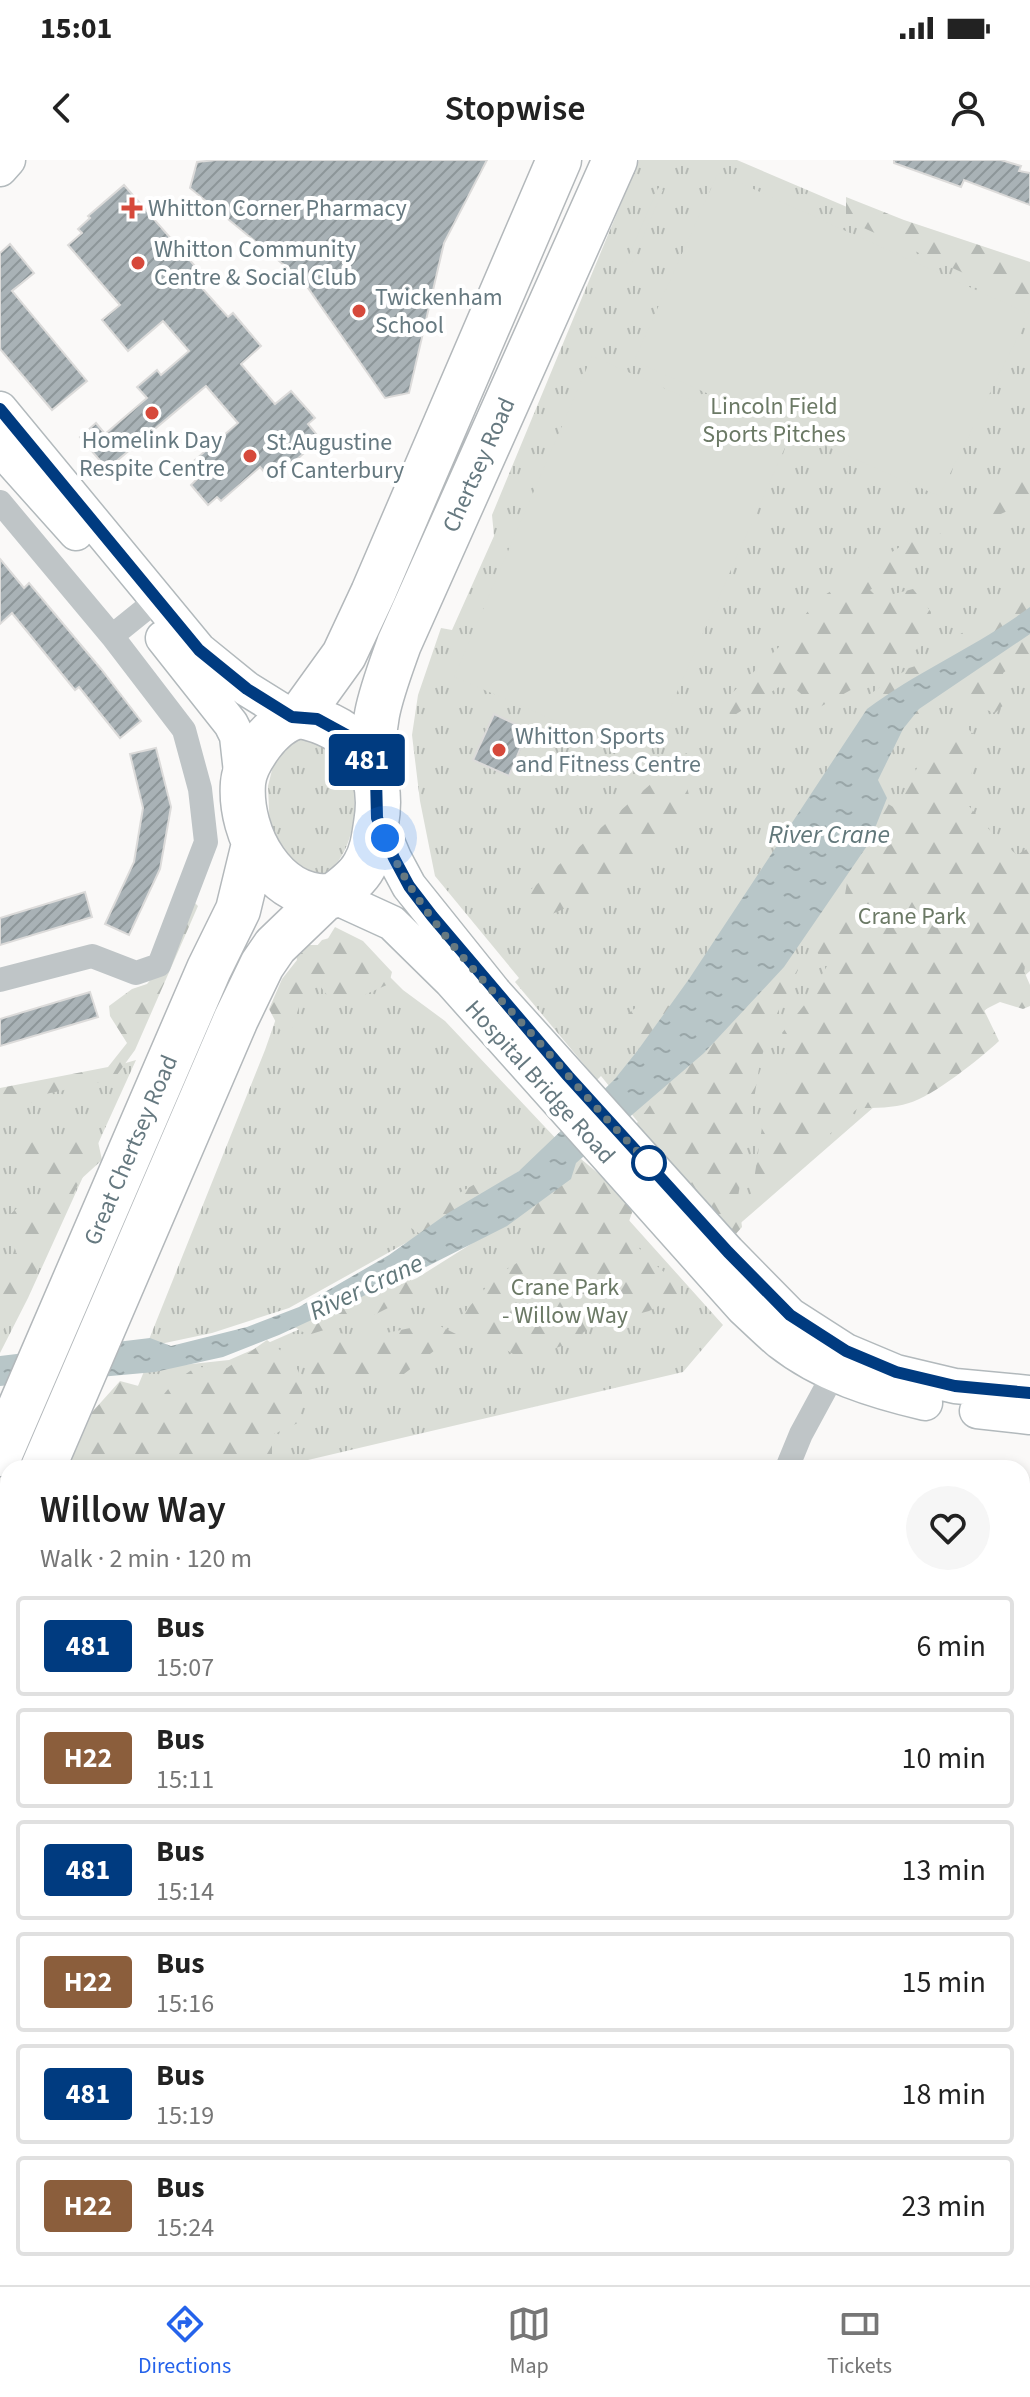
<!DOCTYPE html>
<meta charset="utf-8">
<style>
:root{--surface:#fff;--page:#f6f6f6;--text:#222;--muted:#767676;--line:#e0e0e0;--accent:#2563eb}
body{margin:0;font-family:"Source Sans 3",sans-serif;background:var(--page);color:var(--text);height:100vh;display:flex;flex-direction:column;font-size:30px;white-space:nowrap}
*{box-sizing:border-box;margin:0}
p{font-size:26px;color:var(--muted)}
.icon{flex:none;width:44px;height:44px;fill:none;stroke:currentColor;stroke-width:2;stroke-linecap:round;stroke-linejoin:round}
.map{position:relative;flex:1;overflow:hidden}
.sheet{position:absolute;left:0px;top:1300px;width:1030px;height:826px;display:flex;flex-direction:column;background:var(--surface);border-radius:24px 24px 0 0;box-shadow:0 4px 12px #0003}
.sheet>*{flex:none}
.badge{padding:0 16px;border-radius:6px;font-size:28px;line-height:52px}
.you{position:absolute;width:40px;height:40px;margin:-20px;border:6px solid #fff;border-radius:50%;background:#1a73e8;box-shadow:0 0 0 12px #1a73e833}
.map>.badge{position:absolute;translate:-50% -50%;box-shadow:0 0 0 4px #fff}
.round{display:grid;place-items:center;flex:none;width:84px;height:84px;border-radius:42px;background:var(--page)}
.head{display:flex;align-items:center;justify-content:space-between;height:136px;padding:0 40px}
h1{font-size:38px;font-weight:600;line-height:60px}
ul{padding:0;list-style:none}
li{display:flex;align-items:center;gap:24px;height:100px;margin:0 16px 12px;padding:0 24px;border:4px solid var(--line);border-radius:8px}
li div{flex:1}
li b{display:block;font-size:30px}
li em{font-style:normal}
li .badge{min-width:88px;font-weight:700;text-align:center}
.status{display:flex;justify-content:space-between;align-items:center;height:56px;padding:0 40px;background:var(--surface);direction:ltr}
.status svg{height:22px;fill:currentColor}
header{display:flex;justify-content:space-between;align-items:center;height:104px;padding:0 40px;background:var(--surface);font-size:36px;font-weight:600}
.menu{display:flex;justify-content:space-around;align-items:center;height:112px;border-top:2px solid var(--line);background:var(--surface);font-size:22px;color:var(--muted)}
.menu a{display:grid;justify-items:center;gap:4px}
.menu .on{color:var(--accent)}
.map>svg:first-child{display:block}
.grass{fill:url(#grass-tufts)}
.forest{fill:url(#forest-firs)}
.pitch{fill:#dbded7}
.water{fill:url(#water-ripples)}
.building{fill:url(#building-hatch);stroke:#dcdbda;stroke-width:2}
.lines{fill:none;stroke-linecap:round;stroke-linejoin:round}
.secondary-casing{stroke:#b2b9bc;stroke-width:37}
.primary-casing{stroke:#b3b9bc;stroke-width:43}
.highway-casing{stroke:#b3b8bb;stroke-width:47}
.street{stroke:#bfc5c7;stroke-width:24}
.secondary{stroke:#fff;stroke-width:34}
.primary{stroke:#fff;stroke-width:40}
.highway{stroke:#fff;stroke-width:44}
.line-casing{stroke:#fff;stroke-width:18}
.line{stroke:#003b80;stroke-width:12}
.walk{stroke:#667980;stroke-width:8;stroke-dasharray:0 14.4}
.poi-dot{fill:#d6493b;stroke:#fff;stroke-width:3}
.stop-dot{fill:#fff;stroke:#003b80;stroke-width:4}
.labels{text-anchor:middle;dominant-baseline:central;stroke-width:8;stroke-linejoin:round;paint-order:stroke}
.poi-label{font-size:24px;fill:#667980;stroke:#fff;text-anchor:start}
.park-label{font-size:24px;fill:#6b7965;stroke:#fff}
.street-label{font-size:24px;fill:#667980;stroke:#fff}
.water-label{font-size:26px;font-style:italic;fill:#61777a;stroke:#fff}
</style>
<div class="status"><b>15:01</b><svg viewBox="0 0 49 12"><path d="M0 12V9h3v3zM5 12V6h3v6zM10 12V3h3v9zM15 12V0h3v12zM26 1h20v11H26zM47 4h2v5h-2z"/></svg></div>
<header><svg class="icon" aria-label="back" viewBox="0 0 24 24"><path d="M15 5l-7 7 7 7"/></svg>Stopwise<svg class="icon" aria-label="person" viewBox="0 0 24 24"><circle cx="12" cy="8" r="4"/><path d="M4 21q1-7 8-7t8 7"/></svg></header>
<div class="map">
<svg width="1030" height="2125" viewBox="0 0 1030 2125">
<defs>
<pattern id="grass-tufts" width="24" height="20" patternUnits="userSpaceOnUse" patternTransform="scale(2)"><rect width="24" height="20" fill="#dbded7"/><path d="M3 7l-1-3M5 7V3M7 7l1-3M15 17l-1-3M17 17v-4M19 17l1-3" fill="none" stroke="#b5b9b4"/></pattern>
<pattern id="forest-firs" width="22" height="20" patternUnits="userSpaceOnUse" patternTransform="scale(2)"><rect width="22" height="20" fill="#dbded7"/><path d="M5 1l3.5 6h-7zM16 11l3.5 6h-7z" fill="#b5b9b4"/></pattern>
<pattern id="water-ripples" width="26" height="14" patternUnits="userSpaceOnUse" patternTransform="scale(2)"><rect width="26" height="14" fill="#b8c6c8"/><path d="M2 4q2-2 4 0t4 0M15 11q2-2 4 0t4 0" fill="none" stroke="#99a6a8"/></pattern>
<pattern id="building-hatch" width="6" height="6" patternUnits="userSpaceOnUse" patternTransform="scale(2)"><rect width="6" height="6" fill="#a9b2b6"/><path d="M-1 1l2-2M0 6l6-6M5 7l2-2" fill="none" stroke="#8d9699"/></pattern>
</defs>
<rect width="100%" height="100%" fill="#faf9f8"/>
<path class="grass" d="M639,0h98l293,125v686l-302,263 -127,-158 -4,4 -82,-98 4,-4 -84,-102 -15,-75 -8,-66 6,-40 23,-67 11,2 42,-94 -2,-21z
M303,575c9,4 27,8 35,15 27,26 21,110 -17,125 -5,2 -13,1 -19,1l-32,-42 -2,-48 6,-24 13,-17z
M333,777l24,7 46,46 42,31 116,123 -139,90 -133,74 -77,25 -66,14 119,-297 26,-74 31,-36z
M136,900l-108,238 -28,55v-253z
M583,1009l140,156 -40,47 -375,88 -20,8h-184l41,-99 84,-9 188,-82 124,-78z"/>
<path class="forest" d="M846,37l58,23 126,42v58l-31,-31 -153,-69z
M1030,307v28l-16,13 -31,14 -2,-17z
M943,373l-31,31 -42,26 8,8 35,-9 18,23 -3,30 -59,38 -51,28 -31,-26 -54,34 -14,-10 62,-61 36,-45 89,-57z
M1030,435v84l-12,-17 -15,11 4,29 -12,11 -41,-15 -68,32 -19,-34 42,-28 45,-14 9,-10 -4,-9 52,-36z
M965,566l22,21 -14,21 -10,31 30,35 24,21 13,-8v116l-7,6 7,16v21l-7,3 -23,-7 -16,8 15,31c-18,17 -67,56 -90,62 -16,5 -33,5 -51,5l-103,95 -3,-10 16,-105 20,-15 6,-21 -12,-19 23,-29 22,-38 -13,-18 4,-25 25,-16 6,-37 14,-11 -2,-22 22,-36 12,7 26,-47z
M686,593l9,7 -8,27 6,25 -98,83 -61,27 -6,-30z
M191,739l7,7 -63,144 -21,29 -68,15 -35,20 -11,18v-44l108,-21 19,-24 -17,-27 -1,-10 23,-17 15,-5 11,-13z
M335,767l28,14 29,31 -3,12 -52,23 -27,-33 -18,54 -12,2 -11,-21 13,-30 15,-19 -3,-15h30z
M793,791l5,19 -25,52 -13,40 -22,135 4,30 -8,9 -100,-109 22,-30 -1,-30 -31,-49c26,-27 41,-15 69,1l55,-16 17,-8 -7,-12z
M78,971l19,6 5,23 -22,20 -53,114 -24,36h-3v-72l8,4 8,-10 -10,-34 17,-15 15,7 8,-17 -20,-17 -5,-21 15,-18 29,9z
M581,999l54,45 -10,29 26,28 26,22 3,12 -31,16 -56,15 -27,18 -41,17 -54,-32 -8,-15 33,-38 32,-20 28,7 -2,-18 -27,-25 -3,-34z
M496,1012l7,25 -77,41 -21,-14z
M405,1101l11,33 -40,20 -68,21 -15,-9z
M434,1163l22,11 -56,43 -31,-1 -58,4 -1,-33 26,-14 36,3z
M267,1180c39,29 37,35 33,82l-28,13v26l4,7h-216l25,-48 35,-39 26,7 9,17 19,-23 22,-15 31,1z
M1030,2080v45h-40l7,-7h25v-29z"/>
<path class="pitch" d="M718,13l311,141 -90,182 -305,-135z
M658,28l5,2 -32,75 -5,-3z
M592,196l195,87 -140,317 -193,-83z"/>
<path class="water" d="M1030,447v27l-111,75 -16,20 -25,51 9,18 -18,45 -85,124 -80,86 -128,110 -5,16 -64,47 -83,42 -145,67 -56,22 -68,15 -155,14v-30l150,-18 21,8 76,-19 52,-20 90,-52 59,-42 71,-42 95,-91 24,-30 51,-71 178,-270c52,-39 111,-63 163,-102z"/>
<path class="building" d="M216,0h271l-43,83 -35,150 -24,5 -77,-110 -13,-14 -105,-86 7,-26z
M894,0h107l20,6 -2,5 11,2v32l-66,-25 -3,7 -67,-24z
M124,25l84,96 -7,6 27,30 5,-4 28,33 -20,18 34,40 16,-13 24,27 -7,6 9,11 -10,8 4,4 -39,34 -12,-14 -39,34 -4,-4 -9,8 -17,-20 8,-8 -10,-12 49,-42 -32,-37 -99,83 -27,-32 16,-14 9,11 42,-36 -10,-11 20,-17 4,5 28,-24 -26,-30 -35,30 -26,-31 18,-15 -52,-60 14,-12 -4,-4 12,-11 -2,-2z
M10,84l24,29 -22,18 75,90 -35,29 -52,-61v-96z
M0,399l24,29 5,-5 72,86 40,52 -21,17 -41,-51 -4,3 -63,-77 -12,11z
M494,554l34,16 -19,46 -36,-16z
M156,588l15,59 -11,62 -31,66 -24,-11 29,-62 9,-54 -13,-54z
M85,732l7,25 -92,28v-27z
M90,832l8,25 -98,29v-27z"/>
<g class="lines">
<defs>
<path id="secondary" d="M0,9l8,-9
M0,249l199,241 48,39 45,28
M0,288l76,85
M163,478l68,86 6,12 5,45
M377,658l17,40 15,28 85,106 234,260 62,63 56,36 50,21 59,14 75,7
M333,736l59,27 59,58 292,327c12,11 24,23 37,34 42,33 94,49 145,61
M977,1251l53,6"/>
<path id="primary" d="M1022,2069l8,-10
M973,2125l6,-7"/>
<path id="highway" d="M300,556l44,-61 29,-62 186,-433
M300,556c56,11 86,51 76,108 -2,14 -4,29 -12,42 -7,13 -19,21 -31,30 -58,6 -94,-62 -90,-113 1,-14 10,-28 18,-39 10,-13 23,-25 39,-28z
M376,617c-8,-52 6,-85 23,-133l216,-484
M0,1294l209,-485 29,-59 16,-66
M43,1308l193,-449 26,-54 13,-19 52,-50
M0,1405l8,-19"/>
</defs>
<use href="#secondary" class="secondary-casing"/>
<use href="#primary" class="primary-casing"/>
<use href="#highway" class="highway-casing"/>
<path class="street" d="M0,342l112,134 72,94 16,59 6,53 -47,123 -23,8 -44,-17 -92,24
M112,476l31,-25
M787,1308l14,-34 32,-59
M1022,1598l8,-9
M737,2118l8,7
M114,2125l1,-7
M565,2125l6,-7"/>
<use href="#secondary" class="secondary"/>
<use href="#primary" class="primary"/>
<use href="#highway" class="highway"/>
</g>
<g class="lines">
<defs>
<path id="line" d="M0,249l199,241 48,39 45,28 25,2 33,18 15,18 11,22 1,41 17,40 15,28 23,30 136,160 160,176 62,63 56,36 50,21 59,14 75,7"/>
</defs>
<use href="#line" class="line-casing"/>
<use href="#line" class="line"/>
<path class="walk" d="M385,678c31,74 92,135 145,194 39,44 77,90 119,131"/>
</g>
<g class="poi-dot">
<path d="M128 36h8v8h8v8h-8v8h-8v-8h-8v-8h8z"/>
<circle cx="138" cy="103" r="8"/>
<circle cx="359" cy="151" r="8"/>
<circle cx="152" cy="253" r="8"/>
<circle cx="250" cy="296" r="8"/>
<circle cx="499" cy="590" r="8"/>
</g>
<circle class="stop-dot" cx="649" cy="1003" r="16"/>
<g class="labels">
<g class="poi-label">
<text x="148" y="48">Whitton Corner Pharmacy</text>
<text x="154" y="89">Whitton Community<tspan x="154" dy="28">Centre &amp; Social Club</tspan></text>
<text x="375" y="137">Twickenham<tspan x="375" dy="28">School</tspan></text>
<text x="152" y="280" text-anchor="middle">Homelink Day<tspan x="152" dy="28">Respite Centre</tspan></text>
<text x="266" y="282">St.Augustine<tspan x="266" dy="28">of Canterbury</tspan></text>
<text x="515" y="576">Whitton Sports<tspan x="515" dy="28">and Fitness Centre</tspan></text>
</g>
<g class="park-label">
<text x="774" y="246">Lincoln Field<tspan x="774" dy="28">Sports Pitches</tspan></text>
<text x="912" y="756">Crane Park</text>
<text x="565" y="1127">Crane Park<tspan x="565" dy="28">- Willow Way</tspan></text>
</g>
<g class="street-label">
<text transform="translate(479 305) rotate(-66)">Chertsey Road</text>
<text transform="translate(540 922) rotate(48)">Hospital Bridge Road</text>
<text transform="translate(131 990) rotate(-67)">Great Chertsey Road</text>
</g>
<g class="water-label">
<text x="829" y="674">River Crane</text>
<text transform="translate(366 1127) rotate(-25)">River Crane</text>
</g>
</g>
</svg>
<div class="you" style="left:385px;top:678px"></div>
<b class="badge" style="left:367px;top:600px;background:#003b80;color:#fff">481</b>
<section class="sheet">
<div class="head"><div><h1>Willow Way</h1><p>Walk · 2 min · 120 m</p></div><a class="round"><svg class="icon" aria-label="heart" viewBox="0 0 24 24"><path d="M12 20l-8-8c-3-5 5-10 8-4 3-6 11-1 8 4z"/></svg></a></div>
<ul>
<li><span class="badge" style="background:#003b80;color:#fff">481</span><div><b>Bus</b><p>15:07</p></div><em>6 min</em></li>
<li><span class="badge" style="background:#8b5e3c;color:#fff">H22</span><div><b>Bus</b><p>15:11</p></div><em>10 min</em></li>
<li><span class="badge" style="background:#003b80;color:#fff">481</span><div><b>Bus</b><p>15:14</p></div><em>13 min</em></li>
<li><span class="badge" style="background:#8b5e3c;color:#fff">H22</span><div><b>Bus</b><p>15:16</p></div><em>15 min</em></li>
<li><span class="badge" style="background:#003b80;color:#fff">481</span><div><b>Bus</b><p>15:19</p></div><em>18 min</em></li>
<li><span class="badge" style="background:#8b5e3c;color:#fff">H22</span><div><b>Bus</b><p>15:24</p></div><em>23 min</em></li>
</ul>
</section>
</div>
<nav class="menu">
<a class="on"><svg class="icon" aria-label="directions" viewBox="0 0 24 24"><path d="M12 3l9 9-9 9-9-9zM9 14v-3h6M13 9l2 2-2 2"/></svg>Directions</a>
<a><svg class="icon" aria-label="map" viewBox="0 0 24 24"><path d="M3 6l6-2 6 2 6-2v14l-6 2-6-2-6 2zM9 4v14M15 6v14"/></svg>Map</a>
<a><svg class="icon" aria-label="tickets" viewBox="0 0 24 24"><path d="M3 7h18v10H3zM15 7v10"/></svg>Tickets</a>
</nav>
